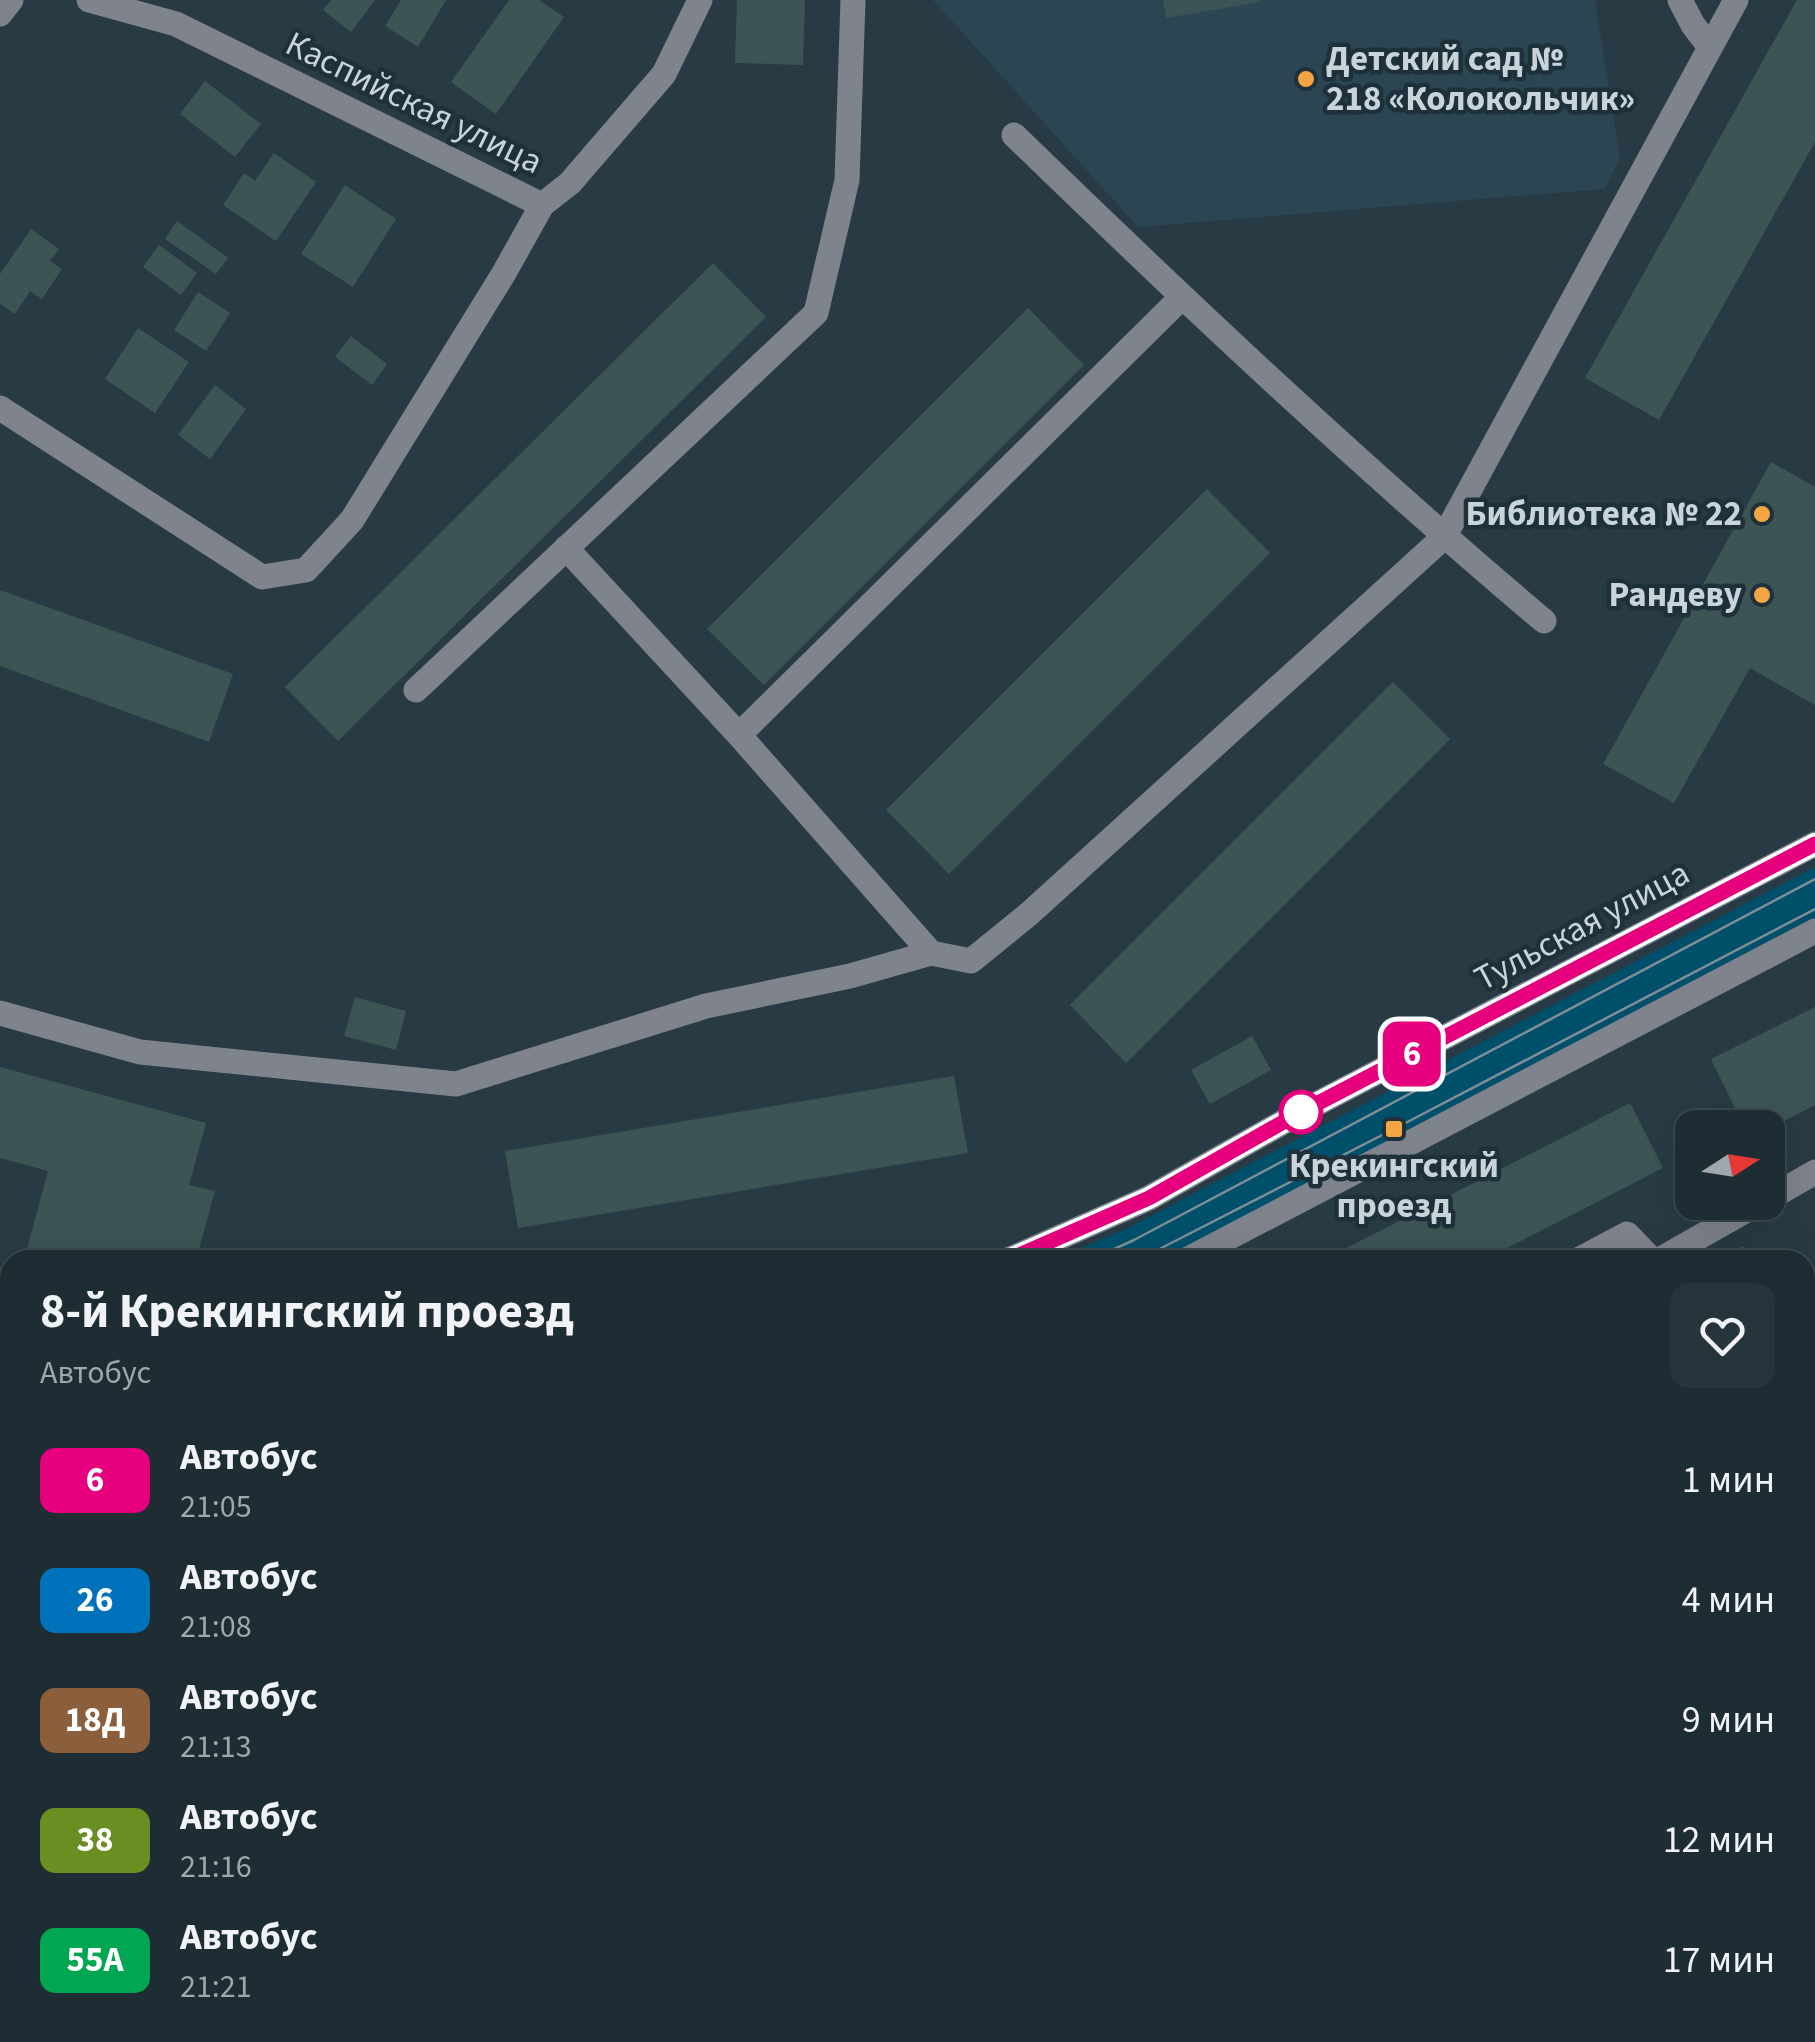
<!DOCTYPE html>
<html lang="ru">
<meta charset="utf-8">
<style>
:root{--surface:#1e2c33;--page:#26343b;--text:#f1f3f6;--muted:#a1a7ac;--line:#3c484e}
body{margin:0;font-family:"Source Sans 3",sans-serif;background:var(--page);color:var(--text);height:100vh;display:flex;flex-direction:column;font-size:38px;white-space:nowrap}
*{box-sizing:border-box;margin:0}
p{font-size:32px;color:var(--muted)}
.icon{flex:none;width:55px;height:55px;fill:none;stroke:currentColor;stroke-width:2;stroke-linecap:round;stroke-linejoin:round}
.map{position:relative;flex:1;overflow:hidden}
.details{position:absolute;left:0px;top:1250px;width:1815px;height:792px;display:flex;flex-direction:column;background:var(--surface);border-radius:30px 30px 0 0;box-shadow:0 10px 40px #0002,0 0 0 2px var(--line)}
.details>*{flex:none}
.badge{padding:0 20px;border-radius:15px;font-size:35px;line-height:65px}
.needle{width:65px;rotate:78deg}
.fabs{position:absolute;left:1675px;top:1110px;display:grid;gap:20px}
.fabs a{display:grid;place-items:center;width:110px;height:110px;border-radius:20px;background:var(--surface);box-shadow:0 10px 40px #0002,0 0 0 2px var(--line);font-size:50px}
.map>.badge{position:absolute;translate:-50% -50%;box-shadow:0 0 0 5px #fff}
.round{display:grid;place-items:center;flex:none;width:105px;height:105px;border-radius:20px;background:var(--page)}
.headline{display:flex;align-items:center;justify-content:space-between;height:170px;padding:0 40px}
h1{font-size:48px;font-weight:700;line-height:75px}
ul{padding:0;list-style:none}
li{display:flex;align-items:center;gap:30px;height:120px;padding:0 40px}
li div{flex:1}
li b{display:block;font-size:38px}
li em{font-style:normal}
li .badge{min-width:110px;font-weight:700;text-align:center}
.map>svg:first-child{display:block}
.built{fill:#2b4652}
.green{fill:#00506c}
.building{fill:#3d5455}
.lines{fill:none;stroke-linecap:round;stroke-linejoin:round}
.minor{stroke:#7f838b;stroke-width:25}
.tram{stroke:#808e96;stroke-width:2.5}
.line-casing{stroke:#fff;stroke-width:22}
.line{stroke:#e6007e;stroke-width:15}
.poi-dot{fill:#f3a443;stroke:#1e313a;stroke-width:4}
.stop-dot{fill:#fff;stroke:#e6007e;stroke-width:5}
.labels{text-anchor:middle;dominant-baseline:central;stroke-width:9;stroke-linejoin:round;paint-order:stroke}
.poi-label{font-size:35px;font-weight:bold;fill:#c9d4da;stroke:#1e313a;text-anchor:end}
.street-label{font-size:35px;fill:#c9d4da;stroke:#1e313a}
</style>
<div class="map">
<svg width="1815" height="2042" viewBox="0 0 1815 2042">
<rect width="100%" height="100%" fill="#283b44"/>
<path class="built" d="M933,0h662l25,159 -16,30 -466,38z
M0,1531l10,1v500l1014,1 -4,9h-1020z"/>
<path class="green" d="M1815,867v50l-650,343h-112l77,-33z"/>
<path class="building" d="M331,0h44l-24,32 -28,-22z
M401,0h45l-28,47 -33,-21z
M509,0h30l25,17 -68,97 -45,-32z
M737,0h68l-2,65 -68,-2z
M1163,0h97v2l-94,16z
M1797,0h18v142l-156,278 -74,-42z
M205,81l56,43 -26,33 -55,-43z
M274,153l42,29 -40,59 -53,-36 21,-32 11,8z
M345,185l51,34 -43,68 -52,-33z
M177,221l51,37 -12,16 -51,-35z
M31,229l28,20 -9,12 12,8 -20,30 -12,-8 -15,23 -15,-10v-30z
M159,245l38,28 -16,22 -38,-28z
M713,263l53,54 -428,424 -53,-54z
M198,292l32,21 -24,38 -32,-21z
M1028,308l56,57 -320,320 -57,-56z
M138,328l51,34 -34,51 -50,-34z
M351,336l36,28 -15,21 -37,-28z
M215,385l31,24 -36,50 -32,-24z
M1771,462l44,25v218l-65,-37 -76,135 -71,-39z
M1207,489l63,64 -321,321 -63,-64z
M0,590l233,84 -24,68 -209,-76z
M1393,682l57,57 -324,324 -56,-58z
M355,997l51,14 -10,39 -52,-14z
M1815,1007v98l-47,24 -23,-1 -34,-69z
M1252,1036l19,34 -61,34 -19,-34z
M0,1067l206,56 -17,62 26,6 -19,69h-172l24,-89 -48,-13z
M954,1076l14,77 -450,75 -13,-77z
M1630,1103l33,65 -179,92h-161z
M1743,1246l8,14h-36z
M1815,1399v47l-10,-18v-24z
M1815,1594v82l-10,5v-81z
M0,1783l10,3v124l-10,-3z
M1805,1947l10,5v71l-4,6 -6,-3z
M0,2026l10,2v4l21,2 -2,8h-29z
M583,2032h289l-3,10h-254z
M1300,2032h62l-3,10h-30z
M1420,2032h54l18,8 3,-8h16l-3,10h-92z"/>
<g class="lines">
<path class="minor" d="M89,0l87,24 366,181
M1680,0l13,25 17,22
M0,14l11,-14
M1014,135c172,167 346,331 530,486
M0,408l262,169 44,-7 46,-50 152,-247 38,-68 28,-22 94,-109 36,-74
M566,548l173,187 192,218
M416,690l400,-377 31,-133 6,-180
M739,735l443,-438
M0,1013l140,39 316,32 250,-78 144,-30 81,-23 40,8 59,-48 414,-376 292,-537
M1768,1199l47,-27
M1008,1260l141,-62 152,-86 514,-268
M1186,1260l629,-329
M1578,1260l49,-26 25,26
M1659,1260l102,-58
M0,1415l10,2
M0,1509l10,2
M0,1729l10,3
M1805,1825l10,-18
M897,2032l1,10
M1672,2032l32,10"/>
<path class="tram" d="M1090,1260l44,-20 681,-361
M1138,1260l256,-131 421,-220
M0,1446l10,1
M0,1472l10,1"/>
</g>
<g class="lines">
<defs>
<path id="line" d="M1008,1260l141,-62 152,-86 514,-268"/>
</defs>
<use href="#line" class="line-casing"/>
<use href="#line" class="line"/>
</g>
<g class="poi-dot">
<circle cx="1306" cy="79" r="10"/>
<circle cx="1762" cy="514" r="10"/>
<circle cx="1762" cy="595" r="10"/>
<rect x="1384" y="1119" width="20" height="20" rx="5"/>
</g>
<circle class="stop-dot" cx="1301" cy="1112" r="20"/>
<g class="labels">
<g class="poi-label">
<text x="1326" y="59" text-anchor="start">Детский сад №<tspan x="1326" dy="40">218 «Колокольчик»</tspan></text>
<text x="1742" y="514">Библиотека № 22</text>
<text x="1742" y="595">Рандеву</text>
<text x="1394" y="1166" text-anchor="middle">Крекингский<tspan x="1394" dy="40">проезд</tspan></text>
</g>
<g class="street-label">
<text transform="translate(414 103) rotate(26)">Каспийская улица</text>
<text transform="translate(1582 926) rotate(-28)">Тульская улица</text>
</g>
</g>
</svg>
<div class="fabs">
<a><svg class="needle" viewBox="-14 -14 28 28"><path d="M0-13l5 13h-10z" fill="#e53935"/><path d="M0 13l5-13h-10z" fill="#a1a7ac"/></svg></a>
</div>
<b class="badge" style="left:1412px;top:1054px;background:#e6007e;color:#fff">6</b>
<section class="details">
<div class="headline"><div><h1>8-й Крекингский проезд</h1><p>Автобус</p></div><a class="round"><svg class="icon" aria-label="heart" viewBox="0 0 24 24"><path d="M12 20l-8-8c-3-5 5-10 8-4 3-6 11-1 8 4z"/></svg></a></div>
<ul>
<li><span class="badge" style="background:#e6007e;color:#fff">6</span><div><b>Автобус</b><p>21:05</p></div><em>1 мин</em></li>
<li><span class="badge" style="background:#0072bc;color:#fff">26</span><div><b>Автобус</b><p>21:08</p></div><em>4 мин</em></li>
<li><span class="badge" style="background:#8b5e3c;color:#fff">18Д</span><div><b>Автобус</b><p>21:13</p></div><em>9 мин</em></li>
<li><span class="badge" style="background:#6b8e23;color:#fff">38</span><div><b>Автобус</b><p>21:16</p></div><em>12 мин</em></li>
<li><span class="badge" style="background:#00a651;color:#fff">55А</span><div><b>Автобус</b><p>21:21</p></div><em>17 мин</em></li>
</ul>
</section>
</div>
